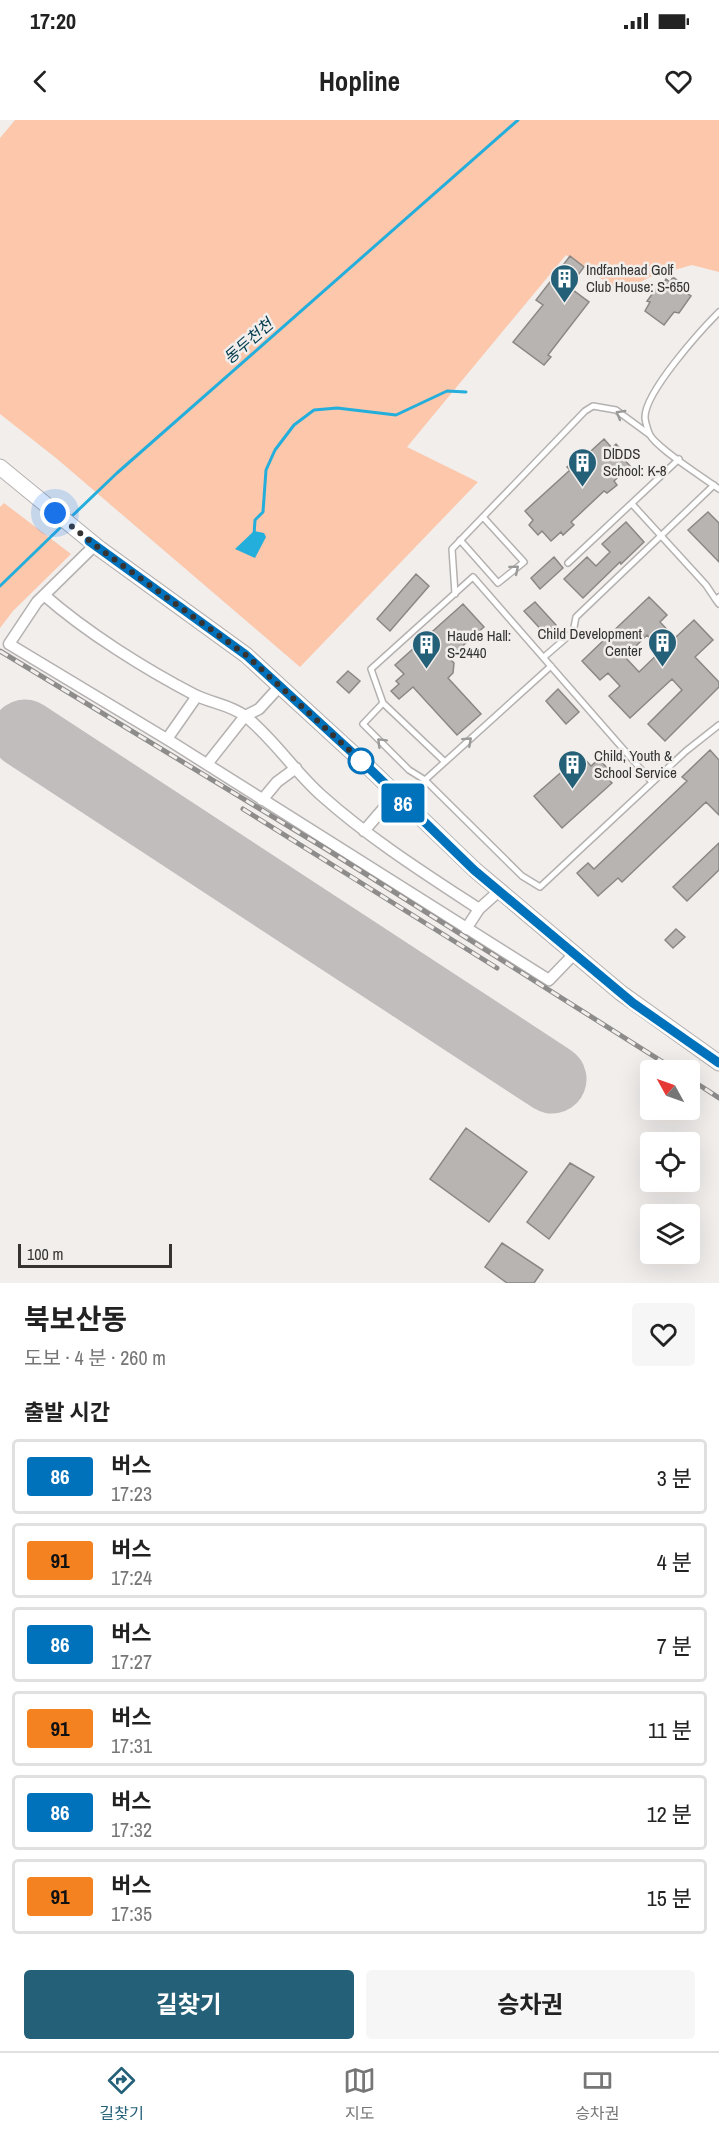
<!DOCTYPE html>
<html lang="ko">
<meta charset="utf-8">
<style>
:root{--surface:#fff;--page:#f6f6f6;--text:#222;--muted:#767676;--line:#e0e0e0;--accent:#246078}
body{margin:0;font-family:"Archivo Narrow","Noto Sans KR",sans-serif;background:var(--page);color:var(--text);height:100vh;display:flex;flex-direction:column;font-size:22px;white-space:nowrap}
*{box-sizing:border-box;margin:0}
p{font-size:20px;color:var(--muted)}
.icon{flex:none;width:33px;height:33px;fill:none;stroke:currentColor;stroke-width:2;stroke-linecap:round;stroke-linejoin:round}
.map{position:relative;height:1163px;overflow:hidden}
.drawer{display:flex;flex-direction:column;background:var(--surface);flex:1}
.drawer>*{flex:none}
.badge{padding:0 12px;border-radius:4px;font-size:21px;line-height:39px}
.needle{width:39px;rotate:310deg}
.tools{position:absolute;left:640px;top:940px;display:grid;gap:12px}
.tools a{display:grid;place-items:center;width:60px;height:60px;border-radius:6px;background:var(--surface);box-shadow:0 6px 24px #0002;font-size:30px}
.scale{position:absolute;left:18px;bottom:15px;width:154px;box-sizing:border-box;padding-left:6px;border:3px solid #353433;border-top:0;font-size:16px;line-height:21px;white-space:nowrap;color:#353433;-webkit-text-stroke:4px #f1eeec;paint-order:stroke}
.you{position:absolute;width:30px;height:30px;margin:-15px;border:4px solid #fff;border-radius:50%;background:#1a73e8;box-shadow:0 0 0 9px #1a73e833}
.map>.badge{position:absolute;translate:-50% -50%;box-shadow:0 0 0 3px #fff}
h2{padding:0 24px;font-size:22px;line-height:54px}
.round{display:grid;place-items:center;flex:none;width:63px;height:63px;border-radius:6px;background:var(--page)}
.head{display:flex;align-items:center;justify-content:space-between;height:102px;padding:0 24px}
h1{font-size:28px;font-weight:700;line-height:45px}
.button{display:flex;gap:12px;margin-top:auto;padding:12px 24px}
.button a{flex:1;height:69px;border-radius:6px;background:var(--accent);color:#fff;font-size:24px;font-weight:700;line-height:69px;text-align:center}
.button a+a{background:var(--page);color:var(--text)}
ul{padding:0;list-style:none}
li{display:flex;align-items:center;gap:18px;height:75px;margin:0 12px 9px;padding:0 12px;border:3px solid var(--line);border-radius:6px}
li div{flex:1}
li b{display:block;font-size:22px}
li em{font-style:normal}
li .badge{min-width:66px;font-weight:700;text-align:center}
.status{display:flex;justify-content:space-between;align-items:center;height:42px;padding:0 30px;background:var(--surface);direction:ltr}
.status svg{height:16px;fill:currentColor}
header{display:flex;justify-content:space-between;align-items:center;height:78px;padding:0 24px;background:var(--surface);font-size:27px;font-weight:700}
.dock{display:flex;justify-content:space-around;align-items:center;height:84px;border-top:2px solid var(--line);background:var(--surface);font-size:16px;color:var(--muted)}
.dock a{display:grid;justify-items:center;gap:3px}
.dock .selected{color:var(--accent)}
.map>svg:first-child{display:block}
.green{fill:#fcc7ab}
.water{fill:#24aedc}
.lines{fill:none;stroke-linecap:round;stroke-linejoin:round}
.stream{stroke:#24aedc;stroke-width:3}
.runway{stroke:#c0bdbc;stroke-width:69}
.building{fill:#b7b4b2;stroke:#8a8785;stroke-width:1.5;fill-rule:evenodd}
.lane-casing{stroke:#b5b1b0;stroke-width:8}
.street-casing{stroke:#b5b1b0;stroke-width:13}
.secondary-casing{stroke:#b5b1b0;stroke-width:17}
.lane{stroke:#fff;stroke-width:5}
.street{stroke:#fff;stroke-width:10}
.secondary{stroke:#fff;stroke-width:15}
.rail-casing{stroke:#8e8c8b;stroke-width:5}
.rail{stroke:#f1eeec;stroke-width:3;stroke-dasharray:9;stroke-linecap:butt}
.oneway{stroke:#9a9a99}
.line-casing{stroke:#fff;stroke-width:14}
.line{stroke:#0072bc;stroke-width:9}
.walk{stroke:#353433;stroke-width:6;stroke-dasharray:0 10.8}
.stop-dot{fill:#fff;stroke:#0072bc;stroke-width:3}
.labels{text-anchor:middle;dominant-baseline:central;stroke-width:5;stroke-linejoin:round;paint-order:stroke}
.poi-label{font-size:15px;fill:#353433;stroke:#f1eeec;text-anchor:start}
.water-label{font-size:16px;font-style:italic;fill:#00394c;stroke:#f1eeec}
</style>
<div class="status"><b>17:20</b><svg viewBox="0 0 49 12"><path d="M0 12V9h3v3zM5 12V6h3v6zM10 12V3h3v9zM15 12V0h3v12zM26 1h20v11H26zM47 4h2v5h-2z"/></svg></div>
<header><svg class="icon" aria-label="back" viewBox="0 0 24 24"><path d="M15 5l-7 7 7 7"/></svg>Hopline<svg class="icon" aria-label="heart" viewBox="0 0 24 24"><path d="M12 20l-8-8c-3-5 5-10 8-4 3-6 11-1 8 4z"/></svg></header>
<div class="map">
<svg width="719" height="1163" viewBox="0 0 719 1163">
<rect width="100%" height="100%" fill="#f1eeec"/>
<path class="green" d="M15,0h704v152l-27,-7 -42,12 -29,15 -55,-37 -159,192 71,35 -178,185 -244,-209 -56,-44v-276z
M4,383l67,51 -58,57 -13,17v-121z"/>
<path class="water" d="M254,411l10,2 2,4 -11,21 -20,-9z"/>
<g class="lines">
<path class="stream" d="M71,397l46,-44 401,-353
M254,415l1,-15 8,-8 3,-42 9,-20 19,-25 20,-15 23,-2 59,7 51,-24 19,1
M0,466l64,-62"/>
<path class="runway" d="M25,614l527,345"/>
</g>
<path class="building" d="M570,136l14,11 -15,20 20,15 -41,53 3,2 -7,8 -31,-23 30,-37 -7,-5z
M673,157l8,6 -3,4 13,9 -12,17 -5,-1 -10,13 -19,-14 5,-9 -3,-1 12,-16 2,2 5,-8 4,3z
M604,319l8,9 4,-4 9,10 -3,3 8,9 -16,15 3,4 -10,8 -3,-2 -33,31 3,3 -11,10 -2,-3 -10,9 -9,-10 -4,4 -9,-10 4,-5 -8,-9 45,-41 -3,-3 10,-9 3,3z
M708,392l11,11v39l-31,-32z
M626,402l18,20 -23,22 -1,-2 -37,36 -19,-19 23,-22 9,9 14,-14 -8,-8z
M554,437l9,11 -23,21 -9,-11z
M416,454l13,12 -39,45 -13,-12z
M649,477l18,18 -7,7 15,16 19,-18 19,20 -18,17 24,25v5l-54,54 -17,-17 34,-34 -10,-11 -42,39 -21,-22 11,-10 -12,-13 -8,7 -18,-19zM647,515l15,15 -23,22 -14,-15z
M535,482l21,23 -10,10 -22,-24z
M463,484l21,23 -35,31 5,5 -1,10 -5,5 33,36 -24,21 -44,-48 -14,12 -8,-8 8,-7 -3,-3 8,-7 -9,-9z
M348,551l12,10 -11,12 -12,-11z
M558,569l21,23 -13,12 -20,-23z
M710,630l9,10v55l-13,-13 -84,80 -4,-4 -20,18 -21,-23 11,-10 6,6 93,-88 -5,-4z
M581,635l10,11 8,-7 9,10 -5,5 9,9 -50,45 -28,-32z
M719,723v27l-32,31 -14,-14z
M676,809l9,8 -12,11 -8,-8z
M466,1008l61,44 -38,50 -59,-43z
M570,1043l24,14 -45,62 -22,-17z
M502,1123l41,27 -9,13h-27l-22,-16z"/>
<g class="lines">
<defs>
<path id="lane" d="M719,192c-18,18 -74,80 -74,105 0,4 3,14 5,18 8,14 54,43 69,54
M632,384l74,81 10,15
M460,420l38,43 26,-21 -41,-45
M568,443l111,-104
M455,474l-3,-45 133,-138 8,-5 23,4 34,25
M719,477l-3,3 3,4
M544,537l29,-25 3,-15 138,-132
M383,583l-12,-34 102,-92 179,205
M445,642l-62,-59 -20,21 46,46 16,10 97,96 18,11 146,-136 33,-26
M425,660l126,-114"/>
<path id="street" d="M95,425l-58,57 -28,42 161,97 379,239 25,-26
M44,475c42,37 101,74 151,100 16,8 36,10 50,21 28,22 49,55 76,79 48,43 103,78 158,114
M167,619l30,-43
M207,644l38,-48 14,-7 21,-23
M262,680l15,-18 19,-14
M364,711l31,-36
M466,809l13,-20 20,-18"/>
<path id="secondary" d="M0,347l100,82 146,106 123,113 106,102 146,123 98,70"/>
</defs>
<use href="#lane" class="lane-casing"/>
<use href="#street" class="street-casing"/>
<use href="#secondary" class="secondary-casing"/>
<use href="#lane" class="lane"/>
<use href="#street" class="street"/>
<use href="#secondary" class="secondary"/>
<defs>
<path id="rail" d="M0,531l326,198 351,222
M243,689l254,159
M690,959l29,19"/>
</defs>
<use href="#rail" class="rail-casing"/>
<use href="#rail" class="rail"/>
</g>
<defs><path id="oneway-chevron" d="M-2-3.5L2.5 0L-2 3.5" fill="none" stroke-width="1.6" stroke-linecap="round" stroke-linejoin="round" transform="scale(1.5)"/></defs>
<g class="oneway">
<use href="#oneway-chevron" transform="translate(620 294) rotate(-150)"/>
<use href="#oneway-chevron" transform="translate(515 449) rotate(-40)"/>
<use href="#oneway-chevron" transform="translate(468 621) rotate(-42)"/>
<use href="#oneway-chevron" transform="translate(381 622) rotate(-135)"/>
</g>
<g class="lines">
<defs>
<path id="line" d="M89,421l157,114 123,113 105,102 159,133 86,60"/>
</defs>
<use href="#line" class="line-casing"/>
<use href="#line" class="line"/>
<path class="walk" d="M55,393l45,36 146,106 115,106"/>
</g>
<defs>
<symbol id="building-pin" viewBox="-11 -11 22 30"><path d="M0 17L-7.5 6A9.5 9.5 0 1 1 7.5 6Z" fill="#246078" stroke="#f1eeec"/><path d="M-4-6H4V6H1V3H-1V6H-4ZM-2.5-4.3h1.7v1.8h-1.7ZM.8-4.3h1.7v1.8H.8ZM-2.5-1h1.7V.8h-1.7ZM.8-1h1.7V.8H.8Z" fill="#fff"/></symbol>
</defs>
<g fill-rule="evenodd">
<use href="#building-pin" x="548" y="142" width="33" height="45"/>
<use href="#building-pin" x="566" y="326" width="33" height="45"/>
<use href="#building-pin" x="646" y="506" width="33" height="45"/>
<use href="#building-pin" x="410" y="508" width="33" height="45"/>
<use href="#building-pin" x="556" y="628" width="33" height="45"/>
</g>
<circle class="stop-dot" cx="361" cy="641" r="12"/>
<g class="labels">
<g class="poi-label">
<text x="586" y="149">Indfanhead Golf<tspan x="586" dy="17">Club House: S-650</tspan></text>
<text x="603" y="333">DlDDS<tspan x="603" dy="17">School: K-8</tspan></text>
<text x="642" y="513" text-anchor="end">Child Development<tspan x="642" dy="17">Center</tspan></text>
<text x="447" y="515">Haude Hall:<tspan x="447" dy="17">S-2440</tspan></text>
<text x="594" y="635">Child, Youth &amp;<tspan x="594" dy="17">School Service</tspan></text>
</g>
<g class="water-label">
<text transform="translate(248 221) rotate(-41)">동두천천</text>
</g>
</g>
</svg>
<div class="tools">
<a><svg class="needle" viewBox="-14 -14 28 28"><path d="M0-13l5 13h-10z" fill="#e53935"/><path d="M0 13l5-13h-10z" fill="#767676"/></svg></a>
<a><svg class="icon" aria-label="locate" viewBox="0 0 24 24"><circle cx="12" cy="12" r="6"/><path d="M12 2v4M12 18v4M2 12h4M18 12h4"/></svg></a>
<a><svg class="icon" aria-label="layers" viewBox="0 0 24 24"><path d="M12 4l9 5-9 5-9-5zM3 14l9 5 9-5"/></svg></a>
</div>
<div class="scale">100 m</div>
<div class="you" style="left:55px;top:393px"></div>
<b class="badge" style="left:403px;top:683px;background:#0072bc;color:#fff">86</b>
</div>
<section class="drawer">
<div class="head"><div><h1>북보산동</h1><p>도보 · 4 분 · 260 m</p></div><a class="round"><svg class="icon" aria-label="heart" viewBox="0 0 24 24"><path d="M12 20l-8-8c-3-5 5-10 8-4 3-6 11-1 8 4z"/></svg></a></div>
<h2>출발 시간</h2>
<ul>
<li><span class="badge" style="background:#0072bc;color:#fff">86</span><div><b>버스</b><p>17:23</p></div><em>3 분</em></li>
<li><span class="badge" style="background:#f58220;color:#111">91</span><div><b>버스</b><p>17:24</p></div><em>4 분</em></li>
<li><span class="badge" style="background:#0072bc;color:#fff">86</span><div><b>버스</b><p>17:27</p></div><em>7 분</em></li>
<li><span class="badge" style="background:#f58220;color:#111">91</span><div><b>버스</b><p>17:31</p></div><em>11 분</em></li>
<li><span class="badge" style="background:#0072bc;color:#fff">86</span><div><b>버스</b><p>17:32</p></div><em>12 분</em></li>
<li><span class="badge" style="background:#f58220;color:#111">91</span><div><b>버스</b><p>17:35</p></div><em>15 분</em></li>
</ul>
<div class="button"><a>길찾기</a><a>승차권</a></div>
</section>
<nav class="dock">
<a class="selected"><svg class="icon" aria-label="directions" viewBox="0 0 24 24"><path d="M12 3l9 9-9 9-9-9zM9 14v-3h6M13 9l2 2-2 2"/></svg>길찾기</a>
<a><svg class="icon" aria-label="map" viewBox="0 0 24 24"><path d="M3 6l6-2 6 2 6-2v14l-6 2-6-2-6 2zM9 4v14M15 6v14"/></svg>지도</a>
<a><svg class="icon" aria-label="tickets" viewBox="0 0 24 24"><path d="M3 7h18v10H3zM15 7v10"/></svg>승차권</a>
</nav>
